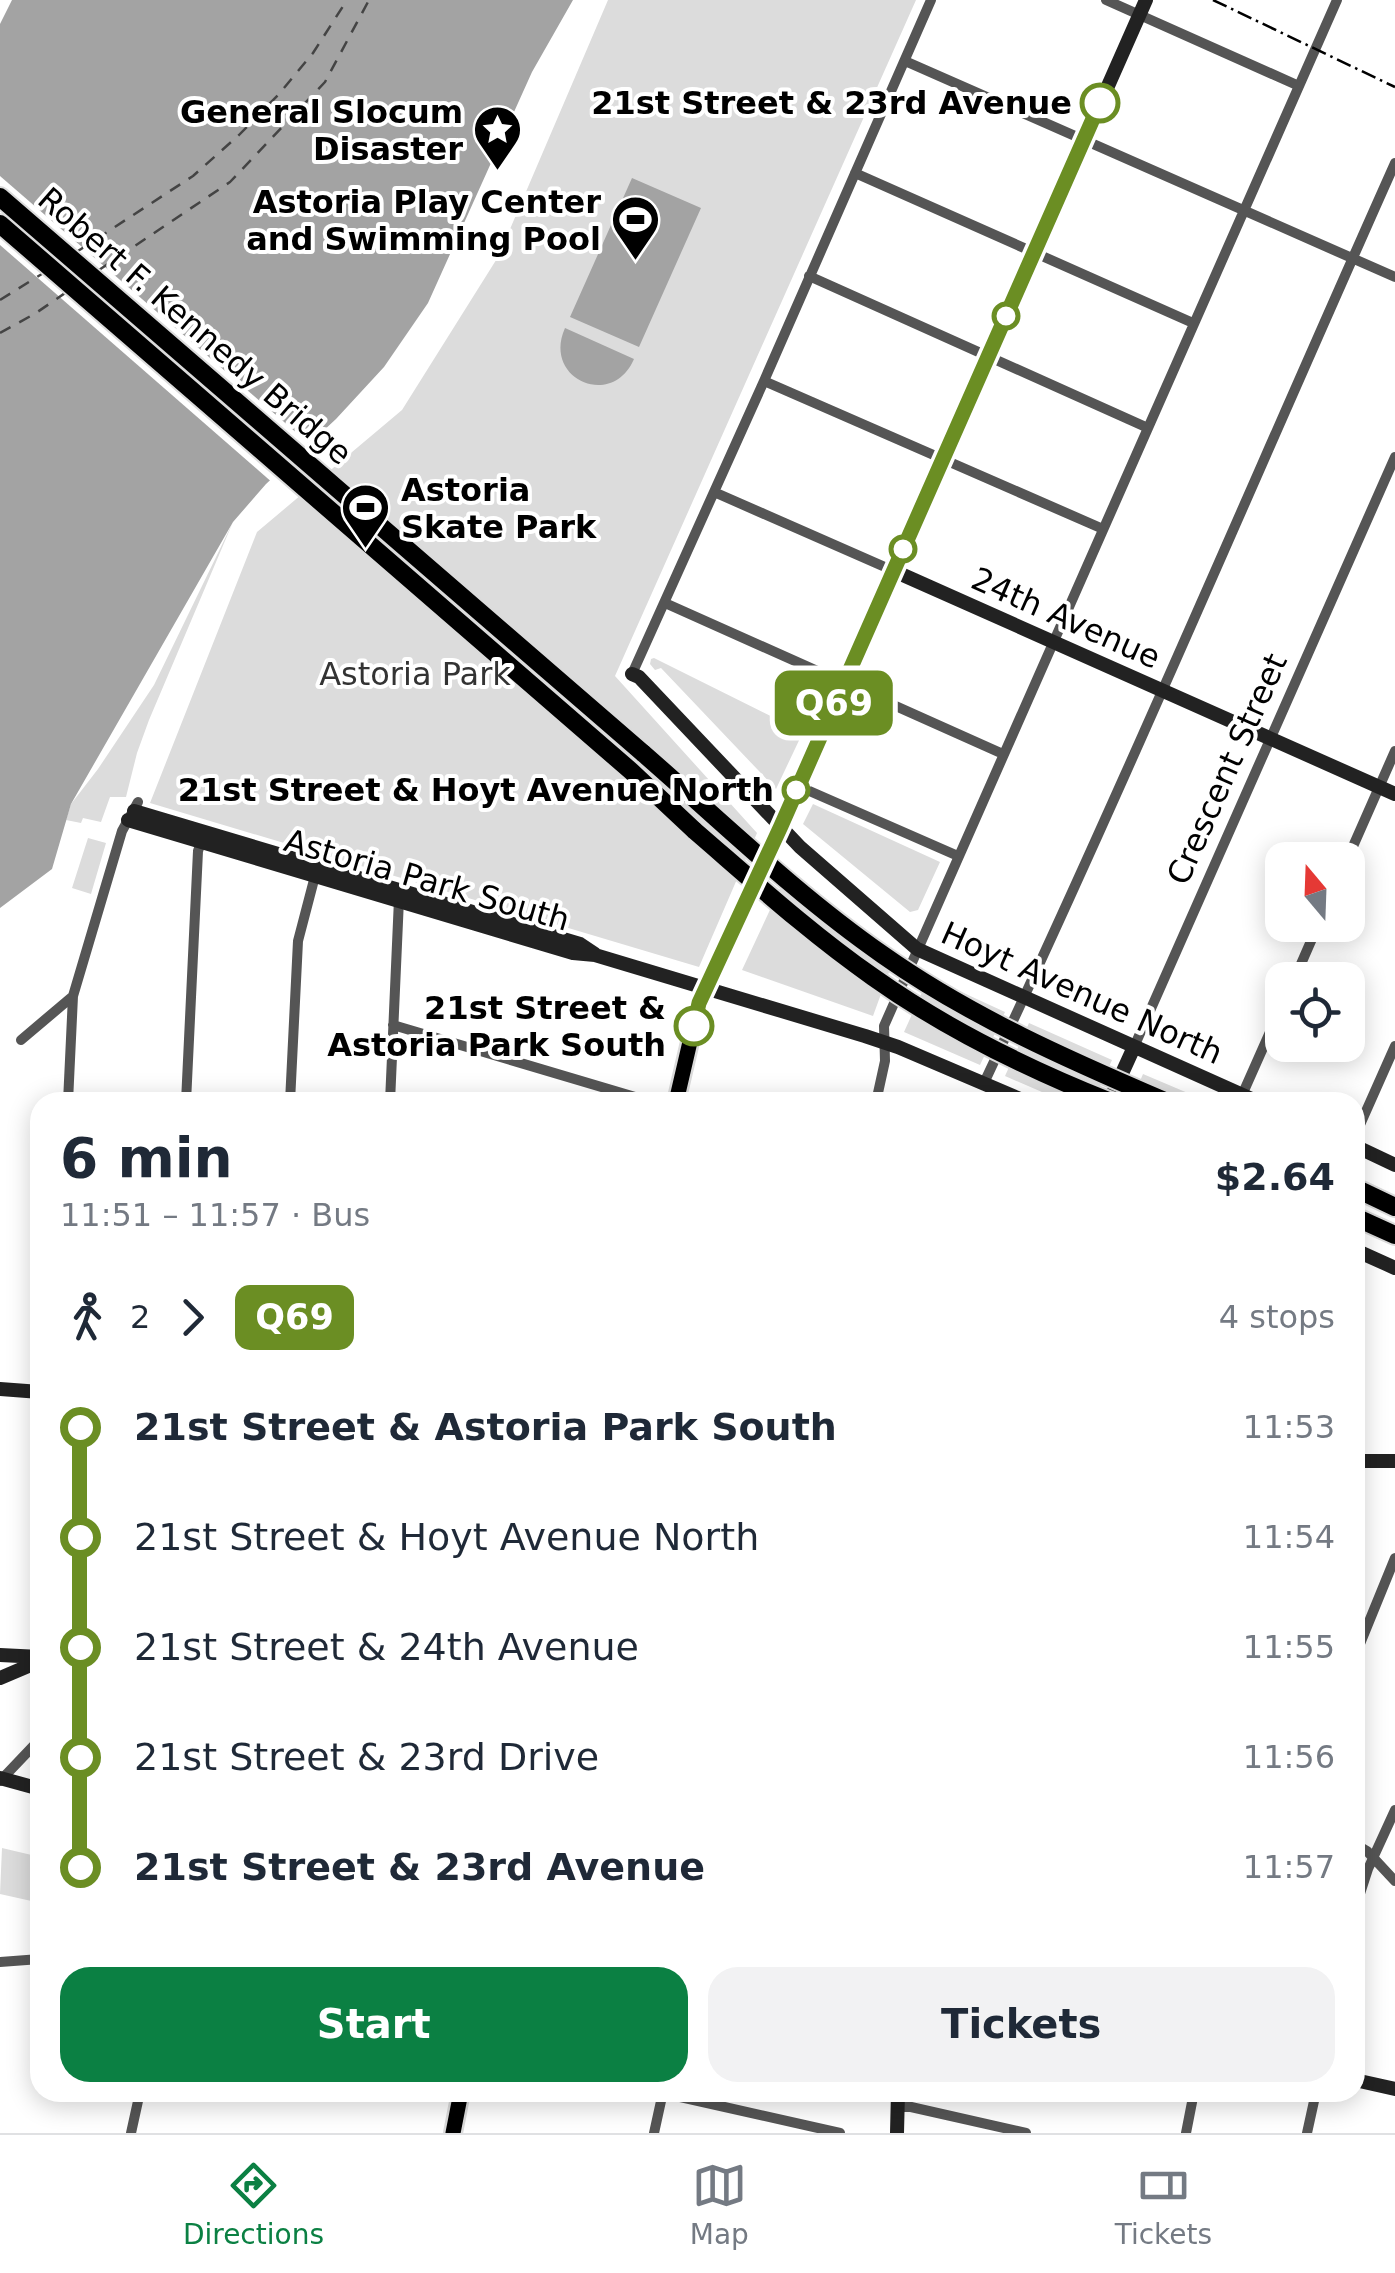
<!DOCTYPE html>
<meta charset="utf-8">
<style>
:root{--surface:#fff;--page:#f2f2f3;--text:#1f2937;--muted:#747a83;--line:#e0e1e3;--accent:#0b8043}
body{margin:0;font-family:"DejaVu Sans",sans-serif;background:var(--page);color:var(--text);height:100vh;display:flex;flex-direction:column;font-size:38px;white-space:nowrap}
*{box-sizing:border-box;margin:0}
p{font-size:32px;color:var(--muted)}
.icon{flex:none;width:55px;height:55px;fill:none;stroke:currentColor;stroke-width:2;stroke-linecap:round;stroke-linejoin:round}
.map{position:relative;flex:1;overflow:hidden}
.panel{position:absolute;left:30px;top:1092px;width:1335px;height:1010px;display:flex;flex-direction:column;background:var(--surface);border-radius:30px;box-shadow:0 5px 25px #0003}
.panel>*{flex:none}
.badge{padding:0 20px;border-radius:15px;font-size:35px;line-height:65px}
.needle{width:65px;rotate:341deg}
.controls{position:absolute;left:1265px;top:842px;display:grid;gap:20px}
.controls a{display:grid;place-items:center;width:100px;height:100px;border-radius:20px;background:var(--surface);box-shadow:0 5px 25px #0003;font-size:50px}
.map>.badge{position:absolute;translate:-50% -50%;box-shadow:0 0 0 5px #fff}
.legs{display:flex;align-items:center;gap:15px;height:110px;padding:0 30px;font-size:32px}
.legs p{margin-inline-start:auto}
.headline{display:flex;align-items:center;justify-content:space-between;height:170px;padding:0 30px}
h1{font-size:55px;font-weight:600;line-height:75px}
.action{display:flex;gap:20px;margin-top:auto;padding:20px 30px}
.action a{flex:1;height:115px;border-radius:30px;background:var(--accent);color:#fff;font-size:40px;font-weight:600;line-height:115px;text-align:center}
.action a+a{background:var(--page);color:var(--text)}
ul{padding:0 30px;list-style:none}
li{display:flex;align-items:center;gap:35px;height:110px;font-size:38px}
li i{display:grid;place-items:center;width:15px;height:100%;margin:0 12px;background:currentColor}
li i::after{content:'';width:25px;height:25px;margin:-12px;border:8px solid;border-radius:50%;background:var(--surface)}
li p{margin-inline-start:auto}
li:first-child i{background:linear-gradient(#0000 50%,currentColor 0)}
li:last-child i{background:linear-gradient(currentColor 50%,#0000 0)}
.tab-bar{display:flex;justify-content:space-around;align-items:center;height:140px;border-top:2px solid var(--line);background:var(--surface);font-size:28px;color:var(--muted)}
.tab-bar a{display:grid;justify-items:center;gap:5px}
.tab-bar .selected{color:var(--accent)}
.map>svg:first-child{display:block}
.green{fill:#dcdcdc}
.water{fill:#a3a3a3}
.pier{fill:#fff}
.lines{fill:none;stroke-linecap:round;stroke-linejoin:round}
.ferry{stroke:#444;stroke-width:2.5;stroke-dasharray:12 10;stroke-linecap:butt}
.primary-casing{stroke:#dbdbdb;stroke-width:20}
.highway-casing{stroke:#dbdbdb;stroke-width:22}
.street{stroke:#555;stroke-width:10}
.secondary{stroke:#222;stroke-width:14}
.primary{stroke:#000;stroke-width:15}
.highway{stroke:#000;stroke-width:18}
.rail{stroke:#000;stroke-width:2.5;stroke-dasharray:15 5 2.5 5;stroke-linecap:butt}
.highway-bridge-casing{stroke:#dbdbdb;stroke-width:22;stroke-linecap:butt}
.highway-bridge{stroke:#000;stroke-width:18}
.line-1-casing{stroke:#fff;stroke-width:22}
.line-1{stroke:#6b8e23;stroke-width:15}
.stop-1-dot{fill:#fff;stroke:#6b8e23;stroke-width:5}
.labels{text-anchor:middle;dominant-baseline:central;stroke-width:8;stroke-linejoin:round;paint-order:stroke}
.stop-label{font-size:32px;font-weight:bold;fill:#000;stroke:#fff;text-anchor:end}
.poi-label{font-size:32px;font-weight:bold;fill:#000;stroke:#fff;text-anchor:end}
.street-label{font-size:32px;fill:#000;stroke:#fff}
.park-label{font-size:32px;fill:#333;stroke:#fff}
</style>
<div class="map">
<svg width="1395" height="2133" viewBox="0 0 1395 2133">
<rect width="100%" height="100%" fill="#fff"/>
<path class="green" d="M608,0h308l-301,676 142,157 -58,134 -549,-164 107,-271 145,-122 96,-153z
M233,522l-84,198 -12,33 -11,44h-16l-9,25 -18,-4 -2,5 -15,-3 5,-16 27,-35 56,-84z
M654,658l149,74 -27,57 -115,-121 -6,2 -5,-6 1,-5z
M813,804l127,58 -22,48 -8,2 -107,-88z
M88,838l18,5 -15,51 -19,-6z
M788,871l105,90 -20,55 -131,-46z
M929,977l76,35 -25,53 -76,-33z
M1029,1023l83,37 -19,42h-28l-60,-26z
M1143,1074l66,28h-78z
M2,1848l38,9v29l-4,16 -36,-8z"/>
<path class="water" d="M12,0h561l-41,72 -104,231 -44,64 -48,52 -70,65 -33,38 -162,282 -19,65 -52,39v-884z
M632,178l69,30 -62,139 -69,-30z
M565,328l69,31c-22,51 -92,20 -69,-31z"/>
<path class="pier" d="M0,176l313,271 -39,37 -274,-239z"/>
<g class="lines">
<path class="ferry" d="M78,251l115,-75 46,-41 40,-41 34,-41 34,-53
M99,270l131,-88 95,-100 44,-82
M0,300l45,-28
M0,333l36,-20 32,-22"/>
<defs>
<path id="primary" d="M676,1102l23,-99 7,-16
M453,2133l8,-41"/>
<path id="highway" d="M0,197l644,557
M0,224l631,547 64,60
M1355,1188l40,19
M1355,1217l40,18"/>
</defs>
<use href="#primary" class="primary-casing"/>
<use href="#highway" class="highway-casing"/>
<path class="street" d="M1106,0l193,86
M905,61l490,216
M855,173l338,150
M809,276l339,152
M764,381l339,148
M714,492l180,79
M665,603l338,151
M632,674l132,-293 167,-381
M798,786l160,70
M1347,860l48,-109
M1294,980l24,-55
M393,1025l259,77
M21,1040l52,-44 49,-165 16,-29
M1134,1047l261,-590
M984,1083c143,-304 274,-613 411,-920
M677,1097l27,5
M68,1102l5,-106
M186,1102l12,-251 5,-14
M290,1102l8,-161 17,-65
M390,1102l9,-203
M876,1102l9,-41 -1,-35 453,-1026
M1239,1102l43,-97
M1355,1136l40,-90
M1355,1656l40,-98
M0,1781l40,-42
M1355,1844l12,7 28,30
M1355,1909l13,-40 27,-59
M0,1962l40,-3
M658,2092l182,41
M898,2107h13l115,26
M131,2133l9,-41
M654,2133l9,-41
M1186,2133l8,-41
M1307,2133l9,-41"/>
<path class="secondary" d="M894,571l501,223
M632,674l7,3 161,170 117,102 341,153
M134,811l446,133 15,10
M128,820l445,133 22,2 270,81 33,11 129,55
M706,987l75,-161 365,-826
M1109,1102l25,-55
M1355,1146l40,19
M1355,1250l40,18
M0,1389l40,3
M1355,1461h40
M0,1655l40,2
M0,1678l40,-17
M0,1778l40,11
M1355,2080l40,9
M897,2133l1,-41"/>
<use href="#primary" class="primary"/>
<use href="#highway" class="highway"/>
<path class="rail" d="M1213,0l182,87"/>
<defs>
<path id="highway-bridge" d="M644,754c78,68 154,142 239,201 88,62 186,105 284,147
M695,831c58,50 115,102 178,146 73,52 155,92 238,125"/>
</defs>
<use href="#highway-bridge" class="highway-bridge-casing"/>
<use href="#highway-bridge" class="highway-bridge"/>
</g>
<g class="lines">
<defs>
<path id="line-1" d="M694,1026l5,-23 82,-177 319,-723"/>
</defs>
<use href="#line-1" class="line-1-casing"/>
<use href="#line-1" class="line-1"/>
</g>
<defs>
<symbol id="sight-pin" viewBox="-11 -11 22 30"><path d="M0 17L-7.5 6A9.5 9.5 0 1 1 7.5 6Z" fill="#000" stroke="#fff"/><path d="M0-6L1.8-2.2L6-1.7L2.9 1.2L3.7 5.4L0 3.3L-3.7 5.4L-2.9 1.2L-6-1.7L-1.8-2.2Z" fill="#fff"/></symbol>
<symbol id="stadium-pin" viewBox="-11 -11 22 30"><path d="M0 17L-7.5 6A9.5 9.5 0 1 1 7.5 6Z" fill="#000" stroke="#fff"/><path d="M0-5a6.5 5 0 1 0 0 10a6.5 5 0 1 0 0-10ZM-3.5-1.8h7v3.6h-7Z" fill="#fff"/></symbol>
</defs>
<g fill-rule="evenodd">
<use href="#sight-pin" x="470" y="102" width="55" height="75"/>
<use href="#stadium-pin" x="608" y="192" width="55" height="75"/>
<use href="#stadium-pin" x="338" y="480" width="55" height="75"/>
</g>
<g class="stop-1-dot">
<circle cx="1100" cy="103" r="18"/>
<circle cx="1006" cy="316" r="12"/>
<circle cx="903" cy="549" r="12"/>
<circle cx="796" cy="790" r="12"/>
<circle cx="694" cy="1026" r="18"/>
</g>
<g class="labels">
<g class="stop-label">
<text x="1072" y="103">21st Street &amp; 23rd Avenue</text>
<text x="774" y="790">21st Street &amp; Hoyt Avenue North</text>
<text x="666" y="1008">21st Street &amp;<tspan x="666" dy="37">Astoria Park South</tspan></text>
</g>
<g class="poi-label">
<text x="463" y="112">General Slocum<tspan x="463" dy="37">Disaster</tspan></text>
<text x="601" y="202">Astoria Play Center<tspan x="601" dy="37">and Swimming Pool</tspan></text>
<text x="401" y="490" text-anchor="start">Astoria<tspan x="401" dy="37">Skate Park</tspan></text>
</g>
<g class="street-label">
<text transform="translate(195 326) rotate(41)">Robert F. Kennedy Bridge</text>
<text transform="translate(1066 618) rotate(24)">24th Avenue</text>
<text transform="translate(1227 769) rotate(-66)">Crescent Street</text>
<text transform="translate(427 880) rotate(16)">Astoria Park South</text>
<text transform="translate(1082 993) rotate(24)">Hoyt Avenue North</text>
</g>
<g class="park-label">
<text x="415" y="674">Astoria Park</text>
</g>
</g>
</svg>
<div class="controls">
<a><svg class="needle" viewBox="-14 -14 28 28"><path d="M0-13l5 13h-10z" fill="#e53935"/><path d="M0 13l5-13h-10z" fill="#747a83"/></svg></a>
<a><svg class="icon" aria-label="locate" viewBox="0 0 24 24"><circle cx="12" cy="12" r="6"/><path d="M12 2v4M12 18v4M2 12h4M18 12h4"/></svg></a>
</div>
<b class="badge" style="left:834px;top:703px;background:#6b8e23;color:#fff">Q69</b>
<section class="panel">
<div class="headline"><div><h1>6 min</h1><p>11:51 – 11:57 · Bus</p></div><b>$2.64</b></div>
<div class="legs"><svg class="icon" aria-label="walk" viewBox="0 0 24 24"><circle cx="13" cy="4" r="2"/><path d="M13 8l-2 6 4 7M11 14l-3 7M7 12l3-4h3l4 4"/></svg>2<svg class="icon" aria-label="forward" viewBox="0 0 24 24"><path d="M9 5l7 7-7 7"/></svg><b class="badge" style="background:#6b8e23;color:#fff">Q69</b><p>4 stops</p></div>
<ul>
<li><i style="color:#6b8e23"></i><b>21st Street &amp; Astoria Park South</b><p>11:53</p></li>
<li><i style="color:#6b8e23"></i><span>21st Street &amp; Hoyt Avenue North</span><p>11:54</p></li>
<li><i style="color:#6b8e23"></i><span>21st Street &amp; 24th Avenue</span><p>11:55</p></li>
<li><i style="color:#6b8e23"></i><span>21st Street &amp; 23rd Drive</span><p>11:56</p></li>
<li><i style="color:#6b8e23"></i><b>21st Street &amp; 23rd Avenue</b><p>11:57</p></li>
</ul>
<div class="action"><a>Start</a><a>Tickets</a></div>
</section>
</div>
<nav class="tab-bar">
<a class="selected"><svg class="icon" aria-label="directions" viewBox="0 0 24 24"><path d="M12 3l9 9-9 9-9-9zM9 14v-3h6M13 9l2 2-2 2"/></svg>Directions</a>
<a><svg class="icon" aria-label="map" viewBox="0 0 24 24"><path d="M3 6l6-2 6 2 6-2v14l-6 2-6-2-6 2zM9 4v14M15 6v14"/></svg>Map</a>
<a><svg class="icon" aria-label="tickets" viewBox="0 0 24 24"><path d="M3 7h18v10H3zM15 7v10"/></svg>Tickets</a>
</nav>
